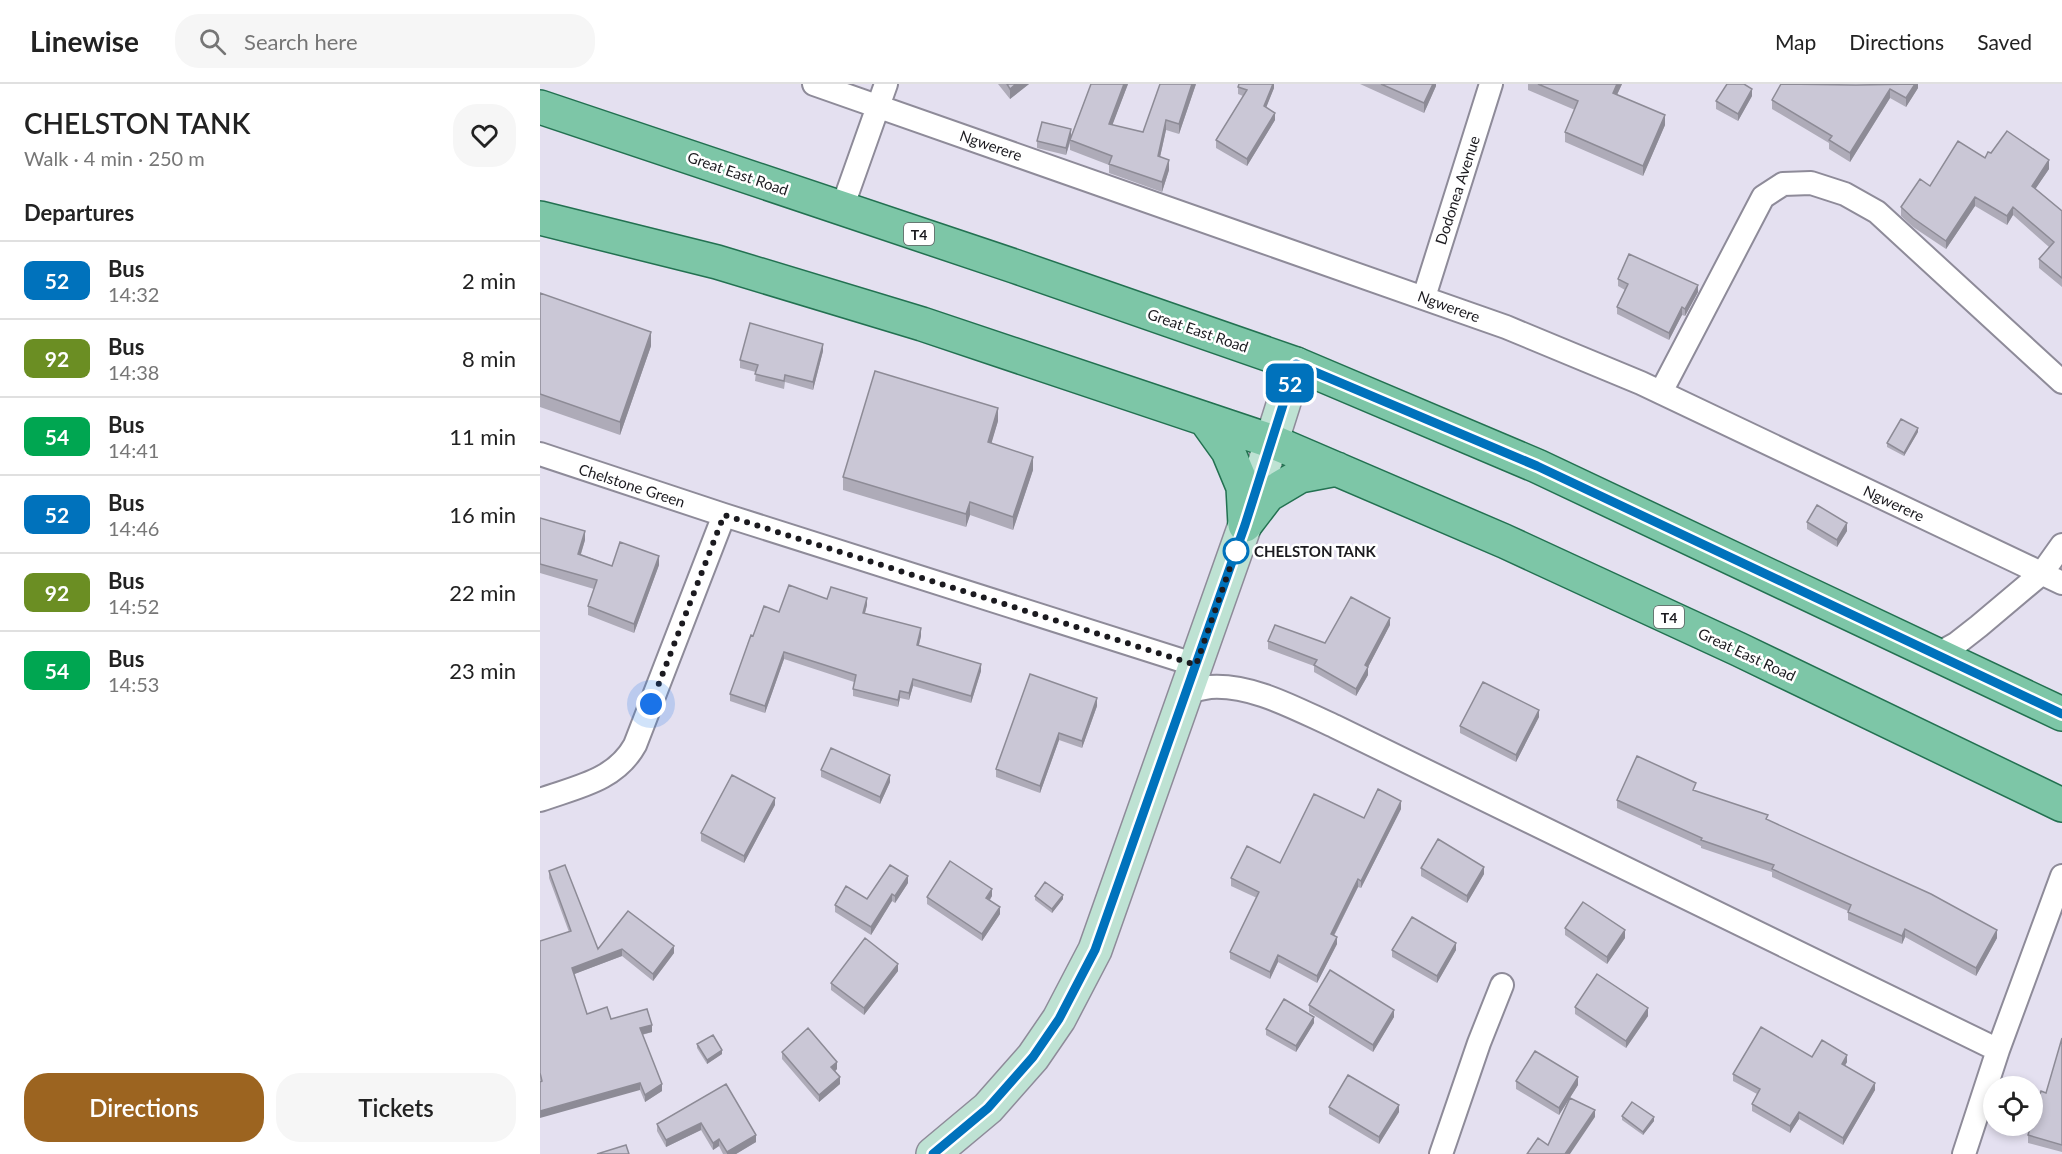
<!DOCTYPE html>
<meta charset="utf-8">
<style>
:root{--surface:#fff;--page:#f6f6f6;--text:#222;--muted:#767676;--line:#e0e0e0;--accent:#9c6420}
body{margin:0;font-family:Lato,sans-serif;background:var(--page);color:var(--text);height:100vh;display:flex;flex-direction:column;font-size:22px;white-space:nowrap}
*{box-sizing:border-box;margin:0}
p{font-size:20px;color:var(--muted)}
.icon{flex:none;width:33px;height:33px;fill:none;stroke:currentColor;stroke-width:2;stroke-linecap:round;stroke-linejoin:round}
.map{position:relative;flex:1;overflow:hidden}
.details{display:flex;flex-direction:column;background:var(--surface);width:540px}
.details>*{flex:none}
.badge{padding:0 12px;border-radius:9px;font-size:21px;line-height:39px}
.fabs{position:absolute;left:1443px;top:992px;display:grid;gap:12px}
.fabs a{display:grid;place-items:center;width:60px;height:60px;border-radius:50%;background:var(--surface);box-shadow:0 3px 9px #0003;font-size:30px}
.you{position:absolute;width:30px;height:30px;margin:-15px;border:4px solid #fff;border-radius:50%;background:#1a73e8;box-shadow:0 0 0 9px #1a73e833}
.map>.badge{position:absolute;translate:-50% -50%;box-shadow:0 0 0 3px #fff}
h2{padding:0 24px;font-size:22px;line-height:54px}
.round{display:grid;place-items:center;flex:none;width:63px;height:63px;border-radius:24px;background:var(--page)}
.head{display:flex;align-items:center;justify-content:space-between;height:102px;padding:0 24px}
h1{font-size:28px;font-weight:600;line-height:45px}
.action{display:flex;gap:12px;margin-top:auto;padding:12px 24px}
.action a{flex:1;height:69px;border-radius:24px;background:var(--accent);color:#fff;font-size:24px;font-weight:600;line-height:69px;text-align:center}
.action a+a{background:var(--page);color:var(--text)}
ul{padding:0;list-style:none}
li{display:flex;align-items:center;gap:18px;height:78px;padding:0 24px;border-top:2px solid var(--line)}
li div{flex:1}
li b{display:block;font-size:22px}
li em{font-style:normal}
li .badge{min-width:66px;font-weight:700;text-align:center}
header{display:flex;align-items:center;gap:36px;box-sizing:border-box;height:84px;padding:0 30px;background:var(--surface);border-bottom:2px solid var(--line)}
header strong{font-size:28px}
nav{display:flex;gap:33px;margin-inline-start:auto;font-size:21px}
.search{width:420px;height:54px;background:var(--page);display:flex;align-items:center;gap:15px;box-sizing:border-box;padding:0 21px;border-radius:24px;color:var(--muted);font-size:22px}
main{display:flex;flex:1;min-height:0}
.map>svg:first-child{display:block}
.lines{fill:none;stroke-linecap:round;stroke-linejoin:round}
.street-casing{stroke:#8e8b99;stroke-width:26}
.secondary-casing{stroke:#8e8b99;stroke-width:36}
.primary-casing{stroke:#237151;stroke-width:36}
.street{stroke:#fff;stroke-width:22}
.secondary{stroke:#bee2d3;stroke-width:33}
.primary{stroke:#7dc6a7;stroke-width:33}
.wall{fill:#aeabb8}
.shaded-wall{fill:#8d8b96}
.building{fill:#cac7d6;stroke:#8d8b96;stroke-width:1.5}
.line-casing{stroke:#fff;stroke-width:14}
.line{stroke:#0072bc;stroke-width:9}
.walk{stroke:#1b1a1f;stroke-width:6;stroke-dasharray:0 10.8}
.stop-dot{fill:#fff;stroke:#0072bc;stroke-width:3}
.labels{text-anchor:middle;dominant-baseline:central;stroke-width:5;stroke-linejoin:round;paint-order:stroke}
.shield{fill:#fff;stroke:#5f5f62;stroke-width:1.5}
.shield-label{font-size:14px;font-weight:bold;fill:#1b1a1f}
.street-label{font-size:15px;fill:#1b1a1f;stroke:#fff}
.stop-label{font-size:15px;font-weight:bold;fill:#1b1a1f;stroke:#fff;text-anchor:start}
</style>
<header>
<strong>Linewise</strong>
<div class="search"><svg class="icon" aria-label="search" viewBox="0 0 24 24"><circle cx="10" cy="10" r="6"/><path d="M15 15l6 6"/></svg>Search here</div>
<nav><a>Map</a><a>Directions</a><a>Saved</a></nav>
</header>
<main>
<section class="details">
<div class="head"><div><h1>CHELSTON TANK</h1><p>Walk · 4 min · 250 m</p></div><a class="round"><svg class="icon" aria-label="heart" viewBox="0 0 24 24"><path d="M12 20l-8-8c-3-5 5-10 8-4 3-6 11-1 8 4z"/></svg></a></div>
<h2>Departures</h2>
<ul>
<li><span class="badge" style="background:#0072bc;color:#fff">52</span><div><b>Bus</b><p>14:32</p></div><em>2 min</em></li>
<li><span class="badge" style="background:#6b8e23;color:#fff">92</span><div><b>Bus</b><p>14:38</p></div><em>8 min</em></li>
<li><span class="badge" style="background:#00a651;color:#fff">54</span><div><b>Bus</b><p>14:41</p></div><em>11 min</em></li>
<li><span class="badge" style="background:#0072bc;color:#fff">52</span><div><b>Bus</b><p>14:46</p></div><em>16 min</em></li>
<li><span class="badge" style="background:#6b8e23;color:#fff">92</span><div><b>Bus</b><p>14:52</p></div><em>22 min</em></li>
<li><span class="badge" style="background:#00a651;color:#fff">54</span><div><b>Bus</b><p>14:53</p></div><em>23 min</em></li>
</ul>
<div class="action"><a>Directions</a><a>Tickets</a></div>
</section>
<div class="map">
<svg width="1522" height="1070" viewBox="0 0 1522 1070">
<rect width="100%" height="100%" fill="#e4e0f0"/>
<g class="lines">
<defs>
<path id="street" d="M274,0l692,243 135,56 421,200
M302,124l44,-124
M884,213l67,-213
M1121,308l102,-195 20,-13 28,-1 34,11 32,18 185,170
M0,370l184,61 472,150
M1396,571l20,-11 23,-18 63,-53 20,-28
M646,608c8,-2 16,-4 24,-5 42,-3 86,22 124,39l664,324
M0,716c36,-13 75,-19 95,-55l89,-230
M901,1070l38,-111 23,-58
M1424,1070l34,-104 64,-174"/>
<path id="secondary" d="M393,1070l55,-46 45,-51 26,-38 36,-69 150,-425 51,-161"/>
<path id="primary" d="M0,23l474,159 282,98 241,102 525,248
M0,134l177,44 205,62 349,117 233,100 234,108 324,156
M665,335l23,32 15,36 2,38
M705,441l23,-30 32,-19 37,-7"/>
</defs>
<use href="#street" class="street-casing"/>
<use href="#secondary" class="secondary-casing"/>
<use href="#primary" class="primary-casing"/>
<use href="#street" class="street"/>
<use href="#secondary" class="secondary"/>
<use href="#primary" class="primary"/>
</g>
<path class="wall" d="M458,0h31l-19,15z
M551,0h37l-16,41 31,7 53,-48 -17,50 -13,-4 -6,27 9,13 -7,22 -53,-19v-8l-39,-15v-7l-4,12 -29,-7v-7l34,-5z
M734,0v4l-8,19 9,13 -28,46 -31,-18v-8l27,-44 -5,-2v-7z
M820,0h76v2l-12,27z
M988,0h94l-5,11 48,30 -22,51 -78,-34v-10l10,-22 -47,-20z
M1378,0v4l-12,19 -16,-9 -40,64 -21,-13v-6l-57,-34v-9l84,-15z
M1212,12l-14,25 -22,-12v-8z
M1451,69l58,16 -14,20 27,22v76l-23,-19v-9l10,-12 -36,-32 -6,10 -32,-19 -29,43 -33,-22 -12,-11v-9l29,-21 55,-28z
M1078,195l80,13 -13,24 -3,-1 -13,25 -52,-26v-7l8,-17 -7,-4z
M0,209l111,53 -31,89 -80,-28z
M283,267l-10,39 -28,-8 -1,7 -29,-8 1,-9 -16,-4v-8z
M458,337l-7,22 42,27 -20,60 -43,-15 -4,12 -123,-37v-13z
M1378,348l-14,24 -17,-9v-4z
M0,434l45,22 -4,14 31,12 47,-1 -25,68 -46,-18v-9l6,-17 -54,-16z
M1267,438l40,9 -10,16 -30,-18z
M287,515l40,6 -2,8 56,23 -2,9 62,26 -10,32 -58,-17 -4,14 -9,-2 -2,9 -45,-11v-7l1,-7 -70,-23 -19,54 -35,-12v-7l23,-58 26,-24z
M850,541l-22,42v8l-12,21 -42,-24v-6l-46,-17v-8l57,2z
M557,622l-15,42 -23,-8 -19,53 -44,-16v-8z
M999,633l-23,45 -56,-29v-7z
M281,686l69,12 -10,22 -59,-27z
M1156,707l72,29 229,118 -21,38 -71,-39 -3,7 -54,-24v-9l-76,-34v-5l-71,-24v-2l-84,-38v-8z
M235,721l-31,58 -43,-22v-8z
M861,725l-40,79 -3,-1 -24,49 3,8 -20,39 -39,-21 -8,17 -40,-20v-7l27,-54 -26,-12v-8l49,-15 84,-45z
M881,784l63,6 -17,29 -46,-27z
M9,787l49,78 30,-38 46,42 -21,28 -31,-25 -48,18 13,40 24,5 41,13 -10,3 20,56 -17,11 -5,-12 -100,-8v-141l29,-9 -20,-54z
M368,799l-13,20 -3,-2 -21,34 -36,-23v-7l32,-6z
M452,812l-2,4 10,14 -18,27 -55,-37v-7z
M495,812l28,3 -11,14 -17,-13z
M1025,844l60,10 -18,26 -42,-29z
M852,866h64l-19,33 -45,-26z
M358,887l-34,44 -33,-25v-7z
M769,921l85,12 -21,35 -64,-40z
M1035,923l73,9 -22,32 -51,-34z
M774,939l-18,29 -30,-17v-6z
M1522,954v114l-34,-9v-8l18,-42z
M157,960l25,10 -15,10 -10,-16z
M242,968l55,17 -2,2 5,13 -21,18 -37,-43z
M1272,973l35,5 -2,3 30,25 -32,55 -44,-26 -9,14 -38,-22v-7l5,-10 -24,-13v-7z
M976,997l62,4 -19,30 -43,-26z
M186,1000l30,58 -20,12h-13l-4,-8 -6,4 -12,-20 -35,17 -9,-16v-7z
M789,1023l70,5 -20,32 -50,-30z
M1082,1032l32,5 -11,14 -21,-15z"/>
<path class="shaded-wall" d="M476,0h13l-19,15v-10z
M584,0h4l-19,50v-10z
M652,0h4l-17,50v-10z
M733,0h1v4l-10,25v-7z
M893,0h3v2l-12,27v-10z
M1077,0h5l-9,19v-10z
M1375,0h3v4l-12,19v-9z
M1212,5v7l-14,25v-7z
M1350,5v9l-40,64v-9z
M735,29v7l-28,46v-7z
M1125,31v10l-22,51v-10z
M626,36v10l-8,36v-10z
M531,45v8l-5,18v-7z
M629,76v10l-7,22v-10z
M1509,76v9l-17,25v-8z
M1435,113v9l-29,43v-8z
M1473,123v8l-6,10v-9z
M1158,201v7l-13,24v-7z
M1142,223v8l-13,25v-7z
M111,248v14l-31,89v-13z
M283,260v7l-10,39v-8z
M458,324v13l-10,34v-13z
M1378,344v4l-14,24v-3z
M493,373v13l-20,60v-13z
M430,418v13l-4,12v-13z
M1307,439v8l-10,16v-7z
M45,447v9l-7,23v-9z
M119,472v9l-25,68v-9z
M327,514v7l-4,15v-7z
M850,534v7l-25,48v-8z
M381,544v8l-4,16v-7z
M244,568v7l-19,54v-7z
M441,580v7l-10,32v-7z
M828,583v8l-12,21v-7z
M373,595v7l-4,14v-7z
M360,607v7l-2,9v-7z
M557,614v8l-15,42v-7z
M999,626v7l-23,45v-7z
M519,649v7l-19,53v-7z
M350,691v7l-10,22v-7z
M235,714v7l-31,58v-7z
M861,717v8l-40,79v-7z
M944,783v7l-17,29v-7z
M368,792v7l-13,20v-7z
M818,795v8l-27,54v-7z
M452,805v7l-6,9v-7z
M352,810v7l-21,34v-8z
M523,811v4l-11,14v-4z
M460,823v7l-18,27v-7z
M1365,845v8l-3,7v-8z
M1085,846v8l-18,26v-7z
M1457,846v8l-21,38v-8z
M797,853v7l-20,39v-7z
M916,859v7l-19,33v-7z
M134,862v7l-21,28v-7z
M82,865v7l-50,19v-7z
M738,871v7l-8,17v-7z
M358,880v7l-34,44v-7z
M1108,924v8l-22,32v-7z
M854,926v7l-21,35v-7z
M774,933v6l-18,29v-6z
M112,941v7l-12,3v-7z
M182,966v4l-15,10v-4z
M1307,971v7l-5,9v-7z
M297,978v7l-6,6v-8z
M300,993v7l-21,18v-7z
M1038,993v8l-19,30v-7z
M100,999v7l-100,28v-7z
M1335,999v7l-32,55v-7z
M122,1000v7l-17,11v-7z
M859,1021v7l-20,32v-7z
M1055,1026v7l-25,37h-5z
M1259,1028v7l-9,14v-7z
M1114,1033v4l-11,14v-3z
M161,1039v7l-35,17v-7z
M216,1051v7l-20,12h-9v-2z
M179,1055v7l-6,4v-7z"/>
<path class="building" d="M467,0h9l-6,5z
M551,0h33l-15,40 34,8 17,-48h32l-13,40 -13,-4 -8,36 11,4 -7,22 -53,-18 3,-8 -42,-16z
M699,0h34l-9,22 11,7 -28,46 -31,-19 31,-50 -9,-3z
M841,0h52l-9,19z
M998,0h79l-4,9 52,22 -22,51 -78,-34 13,-31z
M1187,0h17l8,5 -14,25 -22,-13z
M1241,0l75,1 59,-1 -9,14 -16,-9 -40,64 -21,-13 3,-4 -60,-36z
M502,38l29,7 -5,19 -29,-7z
M1467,47l42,29 -17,26 30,25v67l-23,-19 15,-17 -41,-35 -6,9 -32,-19 -29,44 -33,-23 -12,-11 19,-28 10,7 28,-45 27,17 3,-6 3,1z
M1089,170l69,31 -13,24 -3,-2 -13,26 -52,-26 11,-23 -10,-5z
M0,209l111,39 -31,90 -80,-28z
M210,239l73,21 -10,38 -28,-7 -1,6 -29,-7 3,-9 -18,-5z
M335,287l123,37 -10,34 45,15 -20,60 -43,-15 -4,12 -123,-37z
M1361,335l17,9 -14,25 -17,-10z
M1277,421l30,18 -10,17 -30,-18z
M0,434l45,13 -7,23 34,12 8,-24 39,14 -25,68 -46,-18 9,-26 -57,-16z
M249,501l38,14 4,-12 36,11 -4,15 58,15 -4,17 64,19 -10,32 -58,-17 -4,14 -9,-2 -2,9 -45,-11 3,-14 -72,-23 -19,54 -35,-12 21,-59 2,1 11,-30 15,6z
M811,513l39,21 -25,47 3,2 -12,22 -42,-24 3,-5 -49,-19 7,-16 50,18z
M490,590l67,24 -15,43 -23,-8 -19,53 -44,-17z
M943,598l56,28 -23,45 -56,-29z
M291,664l59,27 -10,22 -59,-27z
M1097,672l59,27 -3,7 75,25 -2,4 165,75 66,36 -21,38 -71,-39 -3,7 -54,-24 3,-7 -79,-36 2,-4 -73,-25 1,-2 -85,-38z
M192,691l43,23 -31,58 -43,-23z
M838,705l23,12 -40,80 -3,-2 -27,55 6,3 -20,39 -39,-21 -8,17 -40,-20 29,-60 -28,-14 16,-32 33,17 34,-69 50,24z
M898,755l46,28 -17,29 -46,-28z
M410,777l42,28 -6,9 14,9 -18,27 -55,-37z
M25,781l33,84 30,-38 46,35 -21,28 -31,-25 -50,19 15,46 20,-7 4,12 36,-10 5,16 -12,3 22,56 -17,11 -5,-12 -100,28v-29l2,-1 -2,-8v-132l31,-10 -22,-60z
M350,781l18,11 -13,20 -3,-2 -21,33 -36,-22 11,-19 21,13z
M505,798l18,13 -11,14 -17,-13z
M1043,818l42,28 -18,27 -42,-29z
M872,833l44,26 -19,33 -45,-26z
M325,854l33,26 -34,44 -33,-25z
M790,886l64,40 -21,35 -64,-40z
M1057,890l51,34 -22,33 -51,-34z
M744,915l30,18 -18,29 -30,-17z
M1221,943l51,30 10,-17 25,15 -5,9 33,19 -32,55 -44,-26 -9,14 -38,-22 8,-15 -27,-15z
M268,944l29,34 -6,5 9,10 -21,18 -37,-43z
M173,951l9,15 -15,10 -10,-16z
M1522,954v107l-34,-10 3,-10h1v-5l9,-29 5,2z
M995,967l43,26 -19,31 -43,-27z
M808,991l51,30 -20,32 -50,-30z
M186,1000l30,51 -29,17 -8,-13 -6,4 -12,-20 -35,17 -9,-16z
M1030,1014l25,12 -30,44h-38l11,-16 10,7z
M1092,1018l22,15 -11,15 -21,-16z
M86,1061l3,9h-32z"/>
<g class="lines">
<defs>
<path id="line" d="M393,1070l55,-46 45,-51 26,-38 36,-69 150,-425 51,-161 241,102 525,248"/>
</defs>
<use href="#line" class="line-casing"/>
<use href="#line" class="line"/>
<path class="walk" d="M111,620l73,-189 472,150 42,-120 -2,6"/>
</g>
<circle class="stop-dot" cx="696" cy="467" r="12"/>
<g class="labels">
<g class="shield">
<rect x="364" y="139" width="30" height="22" rx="4.5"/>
<rect x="1114" y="522" width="30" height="22" rx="4.5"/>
</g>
<g class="shield-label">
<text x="379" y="150">T4</text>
<text x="1129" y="533">T4</text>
</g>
<g class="street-label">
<text transform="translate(451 61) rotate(19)">Ngwerere</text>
<text transform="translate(198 89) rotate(19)">Great East Road</text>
<text transform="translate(917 106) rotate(-72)">Dodonea Avenue</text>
<text transform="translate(909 222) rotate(20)">Ngwerere</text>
<text transform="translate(658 246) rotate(19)">Great East Road</text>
<text transform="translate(92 401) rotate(18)">Chelstone Green</text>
<text transform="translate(1354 419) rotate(25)">Ngwerere</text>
<text transform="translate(1207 570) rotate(25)">Great East Road</text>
</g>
<g class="stop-label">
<text x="714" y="467">CHELSTON TANK</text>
</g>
</g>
</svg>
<div class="fabs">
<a><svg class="icon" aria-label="locate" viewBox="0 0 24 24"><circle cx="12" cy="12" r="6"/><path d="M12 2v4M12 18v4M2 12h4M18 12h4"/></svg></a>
</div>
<div class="you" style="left:111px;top:620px"></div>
<b class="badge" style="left:750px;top:299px;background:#0072bc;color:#fff">52</b>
</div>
</main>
